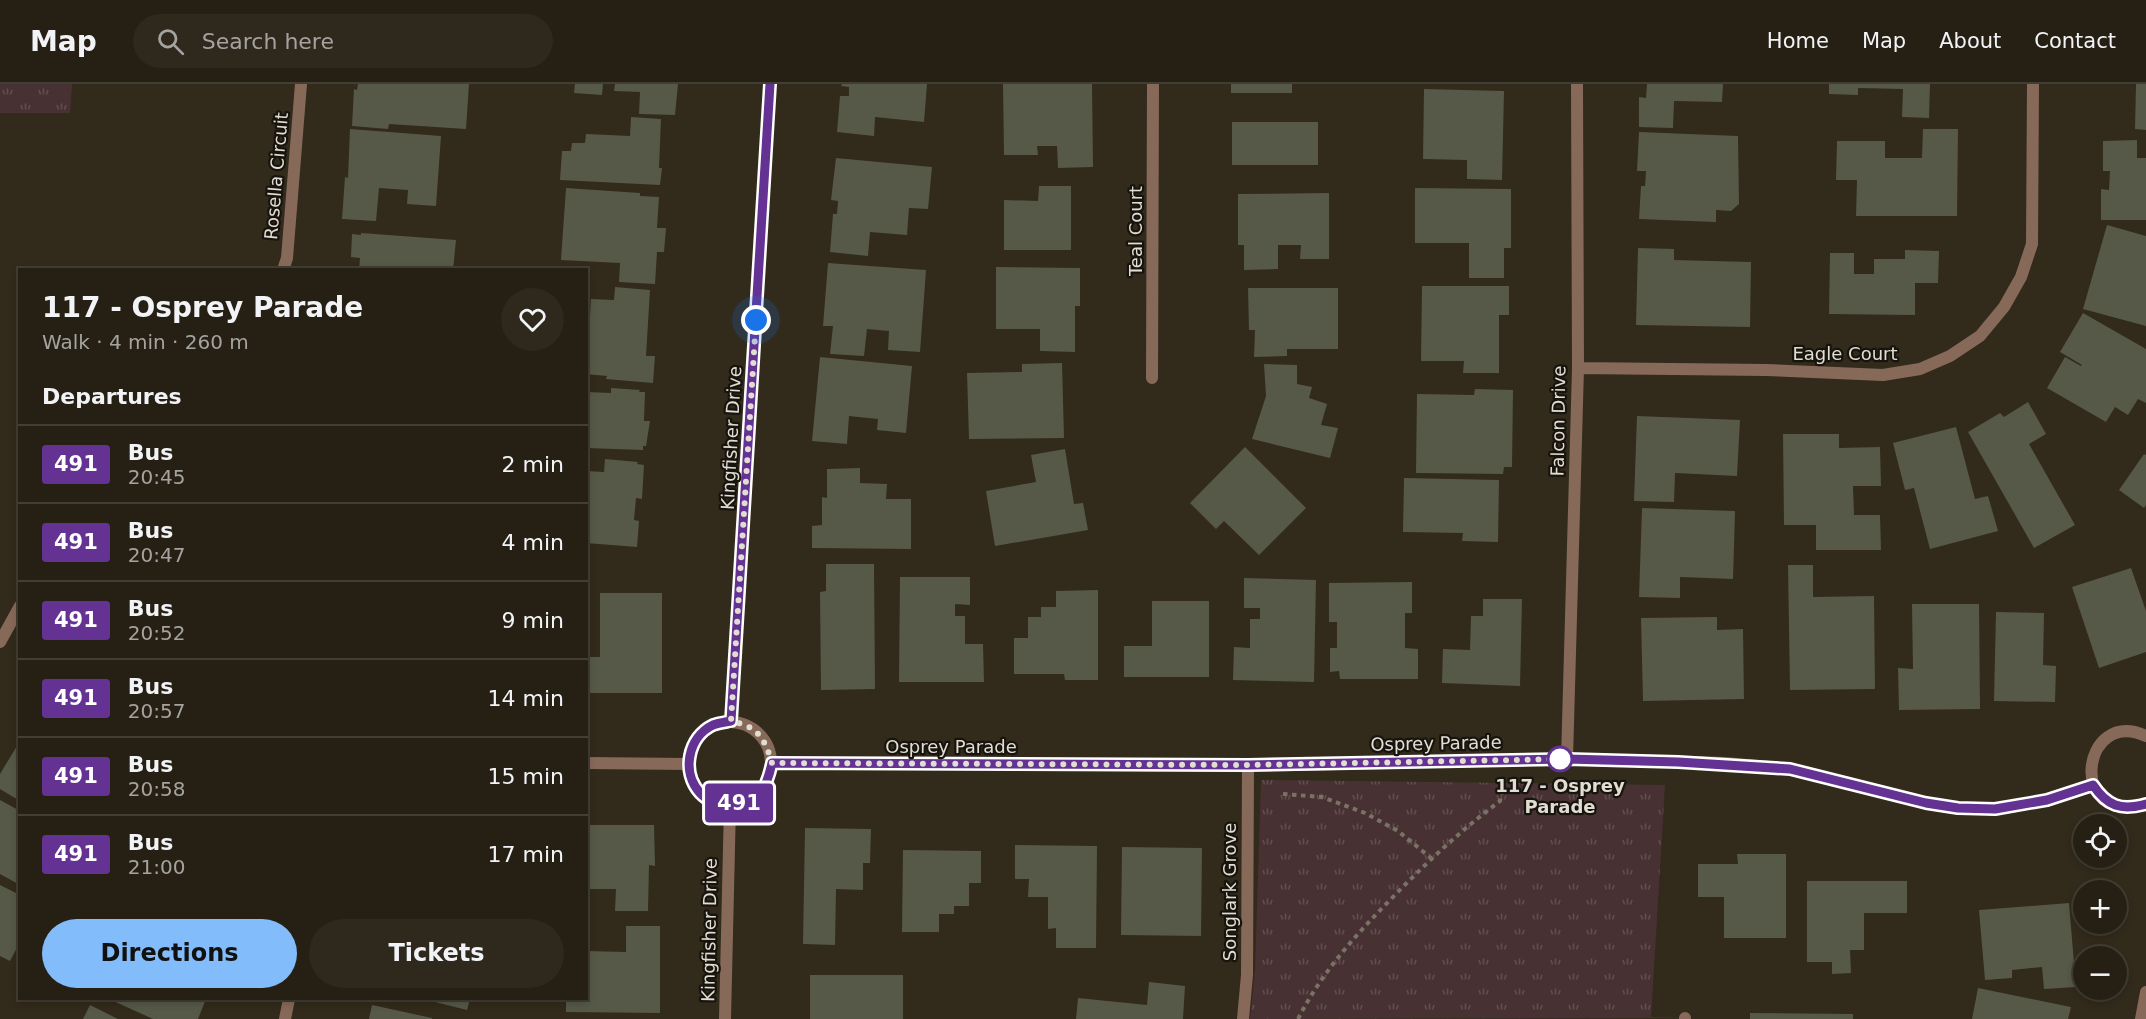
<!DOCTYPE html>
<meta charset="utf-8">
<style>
:root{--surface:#262014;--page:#2e281d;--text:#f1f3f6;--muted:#a4a3a0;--line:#423e34;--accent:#83bcfa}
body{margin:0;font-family:"DejaVu Sans",sans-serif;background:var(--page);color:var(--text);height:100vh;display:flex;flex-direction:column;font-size:22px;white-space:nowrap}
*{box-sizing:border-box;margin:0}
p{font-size:20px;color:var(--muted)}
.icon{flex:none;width:33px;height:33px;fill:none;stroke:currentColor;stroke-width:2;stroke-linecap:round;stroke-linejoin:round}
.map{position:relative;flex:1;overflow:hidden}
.sheet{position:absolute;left:18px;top:184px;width:570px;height:732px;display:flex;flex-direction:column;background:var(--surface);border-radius:0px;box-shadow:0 3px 9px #0003,0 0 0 2px var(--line)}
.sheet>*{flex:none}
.badge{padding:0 12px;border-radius:4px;font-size:21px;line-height:39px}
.controls{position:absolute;left:2073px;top:730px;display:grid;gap:12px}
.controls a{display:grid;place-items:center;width:54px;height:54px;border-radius:50%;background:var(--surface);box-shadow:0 3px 9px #0003,0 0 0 2px var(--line);font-size:30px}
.you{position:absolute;width:30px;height:30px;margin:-15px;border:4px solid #fff;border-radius:50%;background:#1a73e8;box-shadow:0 0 0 9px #1a73e833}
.map>.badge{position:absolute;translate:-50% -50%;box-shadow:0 0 0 3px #fff}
h2{padding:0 24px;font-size:22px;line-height:54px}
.round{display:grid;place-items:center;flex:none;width:63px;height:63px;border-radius:32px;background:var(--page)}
.summary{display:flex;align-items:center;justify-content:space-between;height:102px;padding:0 24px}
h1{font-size:28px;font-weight:700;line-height:45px}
.primary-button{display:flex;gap:12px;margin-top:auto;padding:12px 24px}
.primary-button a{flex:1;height:69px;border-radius:36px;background:var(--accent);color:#111;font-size:24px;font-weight:700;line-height:69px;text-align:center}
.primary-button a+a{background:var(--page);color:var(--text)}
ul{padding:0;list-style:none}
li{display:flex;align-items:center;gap:18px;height:78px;padding:0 24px;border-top:2px solid var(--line)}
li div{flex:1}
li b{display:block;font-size:22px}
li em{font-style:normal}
li .badge{min-width:66px;font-weight:700;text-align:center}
header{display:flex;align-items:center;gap:36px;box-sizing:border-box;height:84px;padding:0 30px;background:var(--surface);border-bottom:2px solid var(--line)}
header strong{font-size:28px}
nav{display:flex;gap:33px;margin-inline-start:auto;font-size:21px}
.search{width:420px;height:54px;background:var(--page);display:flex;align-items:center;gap:15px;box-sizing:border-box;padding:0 21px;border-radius:33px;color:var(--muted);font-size:22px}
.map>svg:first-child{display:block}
.grass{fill:url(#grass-tufts)}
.building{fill:#565948}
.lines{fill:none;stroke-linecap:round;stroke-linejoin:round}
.path{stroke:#797265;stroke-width:4;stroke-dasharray:4.5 4.5;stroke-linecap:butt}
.service{stroke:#876959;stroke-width:12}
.minor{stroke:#876959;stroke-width:12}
.line-casing{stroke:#fff;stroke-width:14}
.line{stroke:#633293;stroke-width:9}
.walk{stroke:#e2ddd3;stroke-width:6;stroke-dasharray:0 10.8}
.stop-dot{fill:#fff;stroke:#633293;stroke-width:3}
.labels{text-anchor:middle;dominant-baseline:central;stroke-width:4.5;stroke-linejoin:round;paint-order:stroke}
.street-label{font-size:18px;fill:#e2ddd3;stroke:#17130d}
.stop-label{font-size:18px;font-weight:bold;fill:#e2ddd3;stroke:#17130d}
</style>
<header>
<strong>Map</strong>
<div class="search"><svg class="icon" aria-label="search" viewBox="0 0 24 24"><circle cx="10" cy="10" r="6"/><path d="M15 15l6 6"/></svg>Search here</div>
<nav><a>Home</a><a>Map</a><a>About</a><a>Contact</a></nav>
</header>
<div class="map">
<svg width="2146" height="935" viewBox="0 0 2146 935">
<defs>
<pattern id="grass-tufts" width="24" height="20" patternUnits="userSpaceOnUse" patternTransform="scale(1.5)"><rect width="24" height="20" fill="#483132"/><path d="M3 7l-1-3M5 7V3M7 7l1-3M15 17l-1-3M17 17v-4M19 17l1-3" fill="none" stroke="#624e4f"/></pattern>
</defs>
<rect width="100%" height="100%" fill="#322a1b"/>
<path class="grass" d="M0,0h72l-2,29h-70z
M1261,696l404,5 -14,232 34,1 -435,1 5,-48z"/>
<path class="building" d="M358,0h111l-3,45 -77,-5 -1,5 -36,-3 2,-37 3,1z
M575,0h28l-1,11 -28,-2z
M615,0h63l-3,31 -36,-1 1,-22 -26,-1z
M842,0h85l-3,38 -49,-5 -1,19 -37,-4 3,-36h9v-9l-8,-1z
M1003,0h89l1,83 -35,1 -1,-22h-20l1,9h-34z
M1231,0h61v9h-61z
M1647,0h76l-1,18 -48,-1 -1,27 -34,-1v-30l7,1z
M1829,0h101l-1,34 -27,-1 1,-28 -45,-1v7l-29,-1z
M2136,0h10v46l-11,-1z
M1424,5l80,2 -2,89 -35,-1v-19l-44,-1z
M631,33l30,2 -2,49h3l-2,17 -100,-5 2,-29h9l1,-8h13l1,-9 44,2z
M1232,38h86v43h-86z
M350,45l91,7 -5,70 -29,-2 1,-14 -29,-2 -3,33 -34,-2 3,-42 3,1z
M1923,45h35l-1,87h-101l1,-36h-21l1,-39h48v17h37z
M1639,48l99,4 1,68 -8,7 -15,-1v12l-77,-3 2,-33h4l1,-15h-9z
M2137,56v18h9v62h-45v-31l8,1 1,-19h-7v-30z
M836,74l96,9 -4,42 -19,-1 -2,27 -37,-3 -2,24 -38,-4 3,-38h4l1,-13 -7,-1z
M1039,102h32v64h-67v-50l34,1z
M566,104l74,5v3l19,1 -2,31h9l-2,24h-7l-2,32 -36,-2 1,-19 -59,-3z
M1415,104l96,1v59h-7v30h-35v-35h-54z
M1329,109v66h-29l1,-14h-23v24l-34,1v-25h-6v-51z
M2107,141l39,11v90l-63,-17z
M361,149l95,7 -3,30h-94l1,-12 -9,-1 1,-23 9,1z
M1638,164l36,1v11l77,2 -1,65 -114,-2z
M1905,166l34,1 -1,32h-23v32l-86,-1 1,-61h24v21h20v-15h31z
M828,179l98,7 -6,82 -32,-2 1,-19 -22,-2 -3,27 -34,-2 3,-28h-10z
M996,183l84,1v38h-5v46l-35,-1v-22h-44z
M1422,202h87v29h-10v58h-36l1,-12h-43z
M615,203l35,3 -4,66h9l-2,27 -47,-4 1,-3 -21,-2v-41h3l2,-34 23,1z
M1248,204h90v61h-51v7l-33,1 1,-27h-6z
M2083,229l63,36v54l-8,-4 -10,16 -13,-8 -9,15 -59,-34 18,-31 16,9 1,-1 -22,-13z
M820,273l92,9 -6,67 -29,-3 1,-11 -29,-3 -2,28 -35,-3z
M1062,279l2,75 -95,1 -2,-66 55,-1v-8z
M1264,280l33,1v19l15,3 -3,11 18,6 -6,21 17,3 -8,30 -78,-19 14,-43z
M611,304l29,2 -1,2h6l-1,29h6l-4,25h-3v4l-57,-2v-56l25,1z
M1475,305l38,1 -1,77h-8l-1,7 -87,-1 1,-79 57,1z
M2028,318l18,32 -17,10 46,81 -41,23 -66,-116 32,-19 4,4z
M1637,332l103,4 -3,56 -62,-3 -1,29 -40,-1z
M1956,343l19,72 13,-3 10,35 -68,18 -16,-61 -9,2 -12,-47z
M1783,350h56v14l41,-1 1,39h-28l1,29h26l1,35h-65v-25h-32z
M1245,363l61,61 -47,47 -35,-34 -8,8 -26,-26z
M1065,365l9,55 9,-1 5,27 -93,16 -9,-55 50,-9 -5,-27z
M2144,370l2,1v50l-2,3 -25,-18z
M605,375l33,3 -1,2 7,1 -2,34 -6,-1 -2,22 5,1 -2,26 -51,-4v-72l18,1z
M860,384v15l27,1 -1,15h25v50l-99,-1v-22l10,-1v-28l5,1v-29z
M1404,394l95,2 -1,62 -36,-1 1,-8 -60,-1z
M1642,424l93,3 -2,68 -53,-2v21l-41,-1z
M826,480h48l1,125 -54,1 -1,-98 6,-1z
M1788,481h25v32l61,-1 1,93 -85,1z
M2131,484l15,43v41l-47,16 -27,-81z
M900,493h70v28l-15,-1v12h10v28h18l1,38h-85z
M1244,494l72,2 -2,102 -81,-2 1,-33 16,1v-29h10v-11h-16z
M1412,498v31h-7v35l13,1v30h-78l-1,-8 -9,1v-24h7v-26h-8v-39z
M1098,506v90h-33l-1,-6h-50v-36h14v-21h13v-10h15v-16z
M600,509h62v100h-76v-36h14z
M1483,515h39l-2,87 -78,-3 1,-34 27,1 1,-34h12z
M1152,517h57v76h-85v-31h28z
M1912,520h67l1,105 -81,1 -1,-42 15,1z
M1996,528l48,1 -1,52 13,1 -1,36 -61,-1z
M1717,533v13l26,-1 1,70 -101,2 -2,-83z
M20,657v60l-20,-12v-15z
M0,716l20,11v74l-20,-11z
M586,741h68l1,41 -6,-1 -1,46h-33l1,-22h-30z
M805,744l66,1 -1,34h-7v27l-27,-1 -1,56 -32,-1z
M1015,761l82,1 -1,102h-40v-20l-8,1v-32h-20l1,-18h-14z
M1122,763l80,1 -1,88 -80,-1z
M903,766l78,1v32h-12v23h-15v8h-15v18h-37z
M1737,770h49v84h-62v-41h-26v-33h40z
M1807,797h100v32h-43v37h-14l1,23 -19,1v-12h-25z
M0,801l20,10v47l-10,19 -10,-5z
M2069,819l7,84 -32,2 -2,-22 -30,3v8l-27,2 -6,-70z
M626,842h34v87l-94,-1v-13h20v-48l40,1z
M810,891h93v44h-93z
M1149,898l36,4 -2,33h-107l2,-21 69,7z
M1978,904l93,19 -3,12h-96z
M109,915h97l-8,20h-45z
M423,915h47l-3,11z
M90,921l28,14h-35z
M372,921l60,13v1h-63z
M1750,929l103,1v5h-103z"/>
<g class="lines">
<path class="path" d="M1283,710l39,3 43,16 33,18 33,27
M1298,935c24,-47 56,-82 92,-119 35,-36 70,-69 110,-99l2,-10"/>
<path class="service" d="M1685,935v-1"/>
<path class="minor" d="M283,186l4,-12 14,-174
M1578,284l188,2 117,5 37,-6 30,-13 30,-20 24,-29 17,-30 11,-33 1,-160
M1152,294l1,-294
M0,558l20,-36
M731,637l39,-637
M689 679a41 41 0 1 1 82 0a41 41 0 1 1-82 0Z
M2146,652c-65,-30 -80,92 0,68
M1567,675l11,-391 -1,-284
M586,679l102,1
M772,679l476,3 319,-7 87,2 71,2 65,6 136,34 32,5 37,1 52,-9 46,-15
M285,935l4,-20
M725,935l5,-214
M1243,935l4,-44 1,-209
M2141,935l5,-27"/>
</g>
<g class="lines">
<defs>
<path id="line" d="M770,0l-39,637c-5,1 -13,2 -18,4 -25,12 -32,47 -13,68 15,16 45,15 60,0 7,-8 10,-21 12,-30l476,2 319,-6 111,3 112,7 136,34 32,5 37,1 52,-9 46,-15c14,21 28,26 53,19"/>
</defs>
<use href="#line" class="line-casing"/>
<use href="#line" class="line"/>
<path class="walk" d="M756,236l-25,401c27,6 33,16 41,42l476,2 319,-6h-7"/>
</g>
<circle class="stop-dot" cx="1560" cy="675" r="12"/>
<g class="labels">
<g class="street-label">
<text transform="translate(276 92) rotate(-85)">Rosella Circuit</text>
<text transform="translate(1135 147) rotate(-90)">Teal Court</text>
<text x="1845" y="269">Eagle Court</text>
<text transform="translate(1558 337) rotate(-89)">Falcon Drive</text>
<text transform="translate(731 354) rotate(-87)">Kingfisher Drive</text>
<text transform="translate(1436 659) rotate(-1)">Osprey Parade</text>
<text x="951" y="662">Osprey Parade</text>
<text transform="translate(1229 808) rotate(-90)">Songlark Grove</text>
<text transform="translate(709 846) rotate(-89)">Kingfisher Drive</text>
</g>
<g class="stop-label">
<text x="1560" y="701">117 - Osprey<tspan x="1560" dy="21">Parade</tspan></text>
</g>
</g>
</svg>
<div class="controls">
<a><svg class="icon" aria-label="locate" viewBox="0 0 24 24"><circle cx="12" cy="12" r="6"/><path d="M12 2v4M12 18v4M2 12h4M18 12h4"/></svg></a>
<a>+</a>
<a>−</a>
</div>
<div class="you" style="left:756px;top:236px"></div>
<b class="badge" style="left:739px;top:719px;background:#633293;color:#fff">491</b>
<section class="sheet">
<div class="summary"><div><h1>117 - Osprey Parade</h1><p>Walk · 4 min · 260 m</p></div><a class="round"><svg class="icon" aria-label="heart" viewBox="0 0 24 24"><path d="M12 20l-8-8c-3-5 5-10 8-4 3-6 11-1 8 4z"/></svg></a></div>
<h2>Departures</h2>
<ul>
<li><span class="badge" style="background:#633293;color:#fff">491</span><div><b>Bus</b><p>20:45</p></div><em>2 min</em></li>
<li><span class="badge" style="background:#633293;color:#fff">491</span><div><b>Bus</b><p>20:47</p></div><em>4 min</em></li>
<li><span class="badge" style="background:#633293;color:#fff">491</span><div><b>Bus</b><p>20:52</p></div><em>9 min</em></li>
<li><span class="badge" style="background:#633293;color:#fff">491</span><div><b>Bus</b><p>20:57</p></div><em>14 min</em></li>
<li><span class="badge" style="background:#633293;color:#fff">491</span><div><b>Bus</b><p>20:58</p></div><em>15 min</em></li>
<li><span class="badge" style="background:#633293;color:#fff">491</span><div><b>Bus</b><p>21:00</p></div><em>17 min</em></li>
</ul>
<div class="primary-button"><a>Directions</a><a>Tickets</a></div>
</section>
</div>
